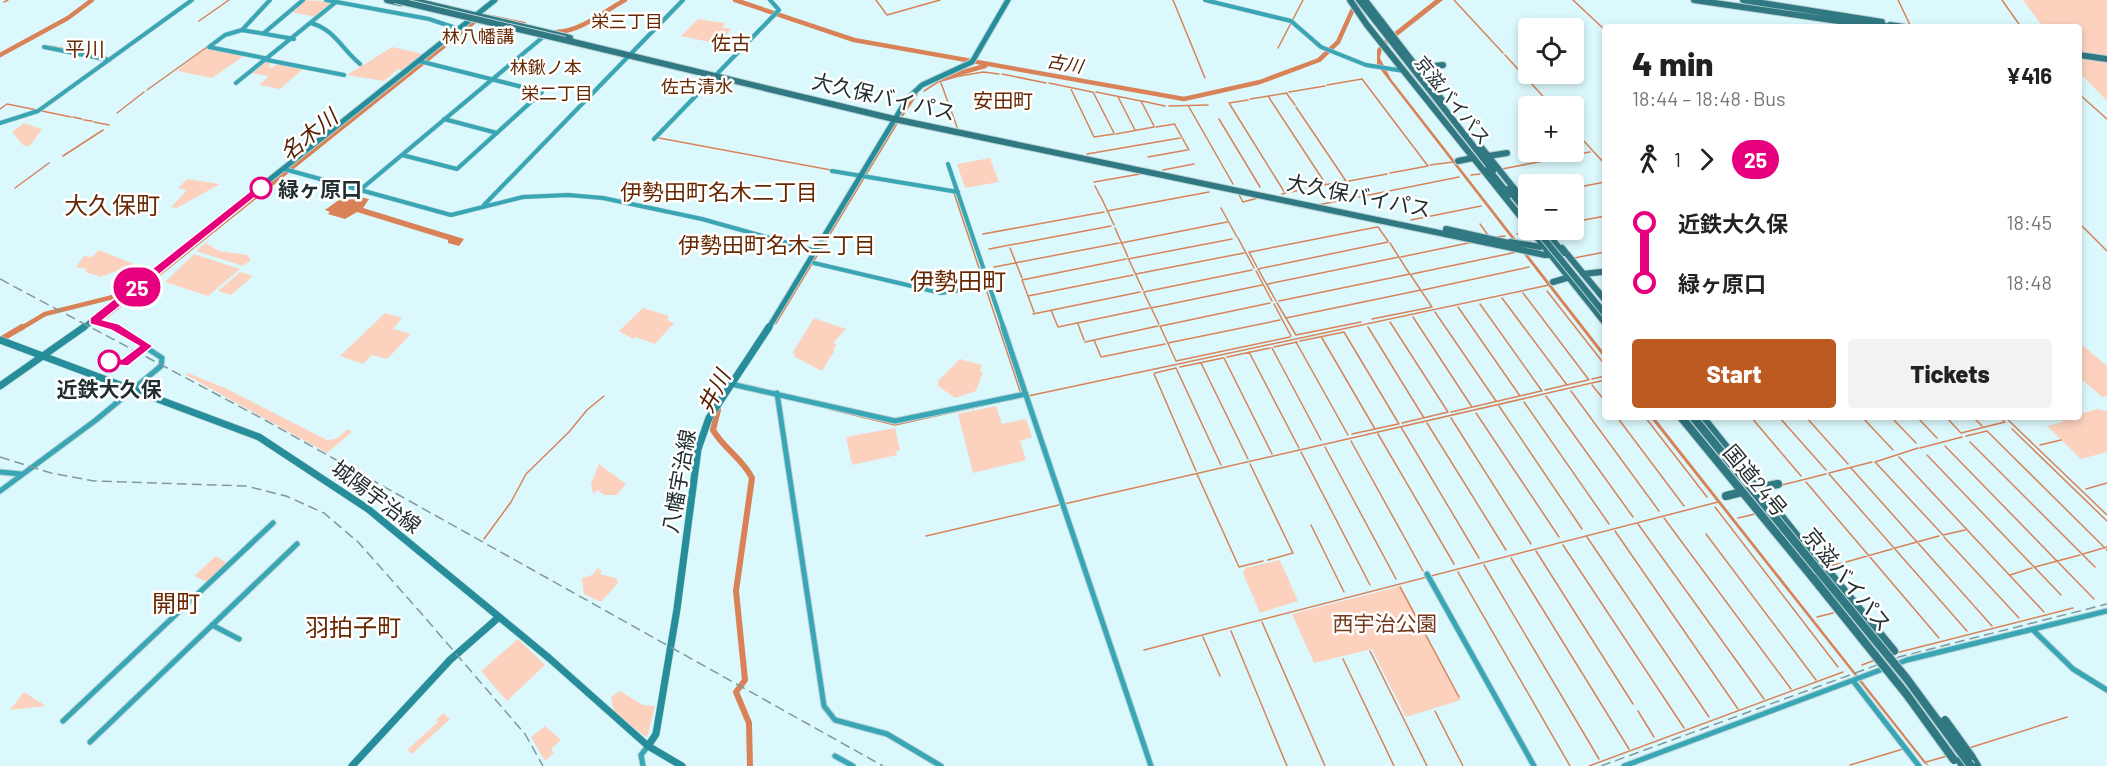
<!DOCTYPE html>
<meta charset="utf-8">
<style>
:root{--surface:#fff;--page:#f2f2f2;--text:#222;--muted:#767676;--accent:#bd5a22}
body{margin:0;font-family:Barlow,"Noto Sans JP",sans-serif;background:var(--page);color:var(--text);height:100vh;display:flex;flex-direction:column;font-size:22px;white-space:nowrap}
*{box-sizing:border-box;margin:0}
p{font-size:20px;color:var(--muted)}
.icon{flex:none;width:33px;height:33px;fill:none;stroke:currentColor;stroke-width:2;stroke-linecap:round;stroke-linejoin:round}
.map{position:relative;flex:1;overflow:hidden}
.drawer{position:absolute;left:1602px;top:24px;width:480px;height:396px;display:flex;flex-direction:column;background:var(--surface);border-radius:6px;box-shadow:0 3px 9px #0003}
.drawer>*{flex:none}
.badge{padding:0 12px;border-radius:20px;font-size:21px;line-height:39px}
.buttons{position:absolute;left:1518px;top:18px;display:grid;gap:12px}
.buttons a{display:grid;place-items:center;width:66px;height:66px;border-radius:6px;background:var(--surface);box-shadow:0 3px 9px #0003;font-size:30px}
.map>.badge{position:absolute;translate:-50% -50%;box-shadow:0 0 0 3px #fff}
.legs{display:flex;align-items:center;gap:9px;height:66px;padding:0 30px;font-size:20px}
.legs p{margin-inline-start:auto}
.head{display:flex;align-items:center;justify-content:space-between;height:102px;padding:0 30px}
h1{font-size:33px;font-weight:800;line-height:45px}
.cta{display:flex;gap:12px;margin-top:auto;padding:12px 30px}
.cta a{flex:1;height:69px;border-radius:6px;background:var(--accent);color:#fff;font-size:24px;font-weight:800;line-height:69px;text-align:center}
.cta a+a{background:var(--page);color:var(--text)}
ul{padding:0 30px;list-style:none}
li{display:flex;align-items:center;gap:21px;height:60px;font-size:22px}
li i{display:grid;place-items:center;width:9px;height:100%;margin:0 8px;background:currentColor}
li i::after{content:'';width:15px;height:15px;margin:-8px;border:4px solid;border-radius:50%;background:var(--surface)}
li p{margin-inline-start:auto}
li:first-child i{background:linear-gradient(#0000 50%,currentColor 0)}
li:last-child i{background:linear-gradient(currentColor 50%,#0000 0)}
.map>svg:first-child{display:block}
.green{fill:#fcd2bf}
.water{fill:#d98258}
.lines{fill:none;stroke-linecap:round;stroke-linejoin:round}
.stream{stroke:#d98258;stroke-width:1.5}
.river-far1{stroke:#d98258;stroke-width:4.5}
.river{stroke:#d98258;stroke-width:6}
.secondary-far1-casing{stroke:#bad4d8;stroke-width:5}
.secondary-casing{stroke:#bad4d8;stroke-width:7}
.primary-far1-casing{stroke:#bad4d8;stroke-width:7}
.primary-casing{stroke:#bad4d8;stroke-width:8}
.highway-far1-casing{stroke:#bad4d8;stroke-width:8}
.highway-casing{stroke:#bad4d8;stroke-width:10}
.secondary-far1{stroke:#38a6b4;stroke-width:4}
.secondary{stroke:#38a6b4;stroke-width:5}
.primary-far1{stroke:#268e9b;stroke-width:5}
.primary{stroke:#268e9b;stroke-width:7}
.highway-far1{stroke:#307882;stroke-width:6}
.highway{stroke:#307882;stroke-width:8}
.rail{stroke:#82989b;stroke-width:1.5;stroke-dasharray:10 5;stroke-linecap:butt}
.highway-bridge-far1-casing{stroke:#bad4d8;stroke-width:8;stroke-linecap:butt}
.highway-bridge-casing{stroke:#bad4d8;stroke-width:10;stroke-linecap:butt}
.highway-bridge-far1{stroke:#307882;stroke-width:6}
.highway-bridge{stroke:#307882;stroke-width:8}
.line-1{fill:#e6007e;stroke:#fff;stroke-width:1.5}
.stop-1-dot{fill:#fff;stroke:#e6007e;stroke-width:3}
.labels{text-anchor:middle;dominant-baseline:central;stroke-width:5;stroke-linejoin:round;paint-order:stroke}
.far-neighbourhood-label{font-size:18px;fill:#672903;stroke:#fff}
.far-water-label{font-size:18px;font-style:italic;fill:#551e00;stroke:#fff}
.far-street-label{font-size:18px;fill:#222e30;stroke:#fff}
.far-quarter-label{font-size:20px;fill:#672903;stroke:#fff}
.street-label{font-size:21px;fill:#222e30;stroke:#fff}
.stop-label{font-size:21px;font-weight:bold;fill:#222e30;stroke:#fff;text-anchor:start}
.park-label{font-size:21px;fill:#753b1e;stroke:#fff}
.water-label{font-size:22px;font-style:italic;fill:#551e00;stroke:#fff}
.neighbourhood-label{font-size:22px;fill:#672903;stroke:#fff}
.quarter-label{font-size:24px;fill:#672903;stroke:#fff}
</style>
<div class="map">
<svg width="2107" height="766" viewBox="0 0 2107 766">
<rect width="100%" height="100%" fill="#dbf9fd"/>
<path class="green" d="M304,0l30,2 -18,15 -25,-5z
M2023,0h84v101l-28,-29v-45h-36z
M698,19l27,4 -3,4 9,2 -12,15 -38,-8z
M392,47l31,7 -20,17 -5,-2 -14,12 -37,-6z
M206,48l36,7 2,1 -32,22 -35,-7z
M268,61l4,1 -4,4 4,2 5,-4 26,5 -23,20 -21,-4 10,-9 -18,-3z
M24,123l18,6 -13,18 -6,-2 -11,-13z
M990,158l9,24 -34,6 -8,-24z
M187,179l33,5 -43,24 -6,-1 16,-17 -9,-2z
M208,241l-1,3 12,7 28,4 4,5 -8,6 -47,-15z
M99,250l35,14 -33,13 -16,-5 2,-3 -11,-2 8,-11 8,1z
M194,254l46,15 -32,27 -43,-14z
M240,272l13,4 -22,19 -13,-4z
M643,308l26,8 -2,4 7,3 -19,21 -19,-7 -3,2 -14,-8z
M385,313l17,5 -9,11 18,5 -24,25 -15,-4 -9,9 -23,-8z
M814,318l32,11 -13,14 4,1 -4,5 2,1 -13,21 -27,-14 -2,-5z
M2079,342l28,24v30l-5,1 -23,-20z
M960,359l22,6 -2,6 3,1 -7,19 -21,7 -17,-12v-5z
M188,373l37,15 102,52 9,-1 12,-10 4,3 -25,21 -141,-78z
M996,406l6,18 24,-5 6,18 -12,4 6,19 -53,13 -15,-59z
M2098,409l9,2v41l-26,7 -34,-33 16,-4 -2,-3 18,-2v-3z
M895,428l5,22 -4,1 1,4 -45,10 -6,-28z
M599,464l27,20 -9,11h-13l-6,-5 -5,4 -2,-10z
M216,556l11,7 -20,19 -13,-6z
M1280,560l18,41 -38,12 -17,-40 2,-5z
M598,568l4,3 -2,3 16,4 2,5 -17,19 -17,-8 -2,-16 10,-3z
M1401,586l60,114 -55,17 -34,-68 -58,14 -22,-49z
M518,639l27,26 -38,36 -26,-30z
M620,691l23,14 12,1 -8,32 -33,-26 -3,-15z
M24,692l22,14 -36,4z
M443,713l7,6 -38,35 -5,-4 31,-28 -2,-2z
M545,726l16,14 -10,9 3,4 -9,8 -14,-24z"/>
<path class="water" d="M1435,0h8l-61,48 -2,10 11,21 214,275v5l-228,-294v-15l5,-8z
M347,194l22,5 -6,9 101,31 -5,7 -11,-3v-3l-91,-28 -12,7 -17,-5 2,-2 -5,-2z
M1650,417h4l275,349 -5,-3z"/>
<g class="lines">
<path class="stream" d="M876,0l11,15 53,-15
M1173,0l32,78
M1454,0l49,53
M1573,0l32,30
M1898,0l13,27
M2002,0l19,27
M4,2l4,-2
M199,21l30,-21
M240,30l27,-29
M50,46l39,8
M1278,48l25,-48
M91,54l18,4
M1505,55l47,51
M1002,74l44,9
M960,76l23,-4 16,2
M941,83l16,44
M1049,83l43,9
M1327,85l35,-6 66,87 -38,7
M1070,87l24,50 20,-3
M147,90l60,-43
M924,91l14,-9 21,-6
M1093,92l21,41
M1096,92l45,9
M1289,92l36,-6
M1287,94l8,11
M2079,94l28,25
M1268,96l57,87
M1118,97l17,33
M1250,99l37,-6
M1248,100l-19,3 56,90
M1141,101l13,25
M1142,101l23,5
M1169,106l39,-1
M1189,107l44,77
M1296,107l50,74 -39,7
M0,109l7,-5 30,6
M42,111l29,6
M117,113l27,-21
M73,117l9,2
M1219,119l41,68
M84,120l8,1
M94,122l15,3
M1175,125l14,25
M1156,127l19,-3
M1574,130l6,7
M1116,134l38,-7
M659,138l172,32
M1582,139l23,25
M1087,154l93,-16
M63,156l40,-26
M1148,157l39,-7
M1430,165l23,-3
M1502,169l88,-17
M1163,170l31,-6
M865,175l24,4
M1471,175l9,-1
M1349,181l38,-7
M1094,182l46,-8
M1095,186l5,10
M15,188l34,-25
M1574,188l31,-6
M954,193l67,201
M1238,193l5,9 15,-4
M1282,194l22,-5
M1101,197l13,28
M1359,197l100,-20
M1525,197h3
M1318,205l39,-8
M1221,208l16,29
M1107,211l102,-19
M1411,220l70,-14
M1574,222l31,-6
M2079,223l28,28
M1480,224l8,11
M1378,227l10,14
M1115,228l13,29
M983,234l121,-22
M1517,234l9,-3
M1495,237l10,-1
M1238,238l16,30
M1121,243l106,-21
M1390,243l19,30
M1010,248l12,30
M989,249l122,-23
M1249,252l8,15
M1250,252l127,-25
M1401,257l72,-15
M1574,258l31,-6
M1128,259l104,-20
M1129,260l14,30
M994,267l125,-24
M1256,271l16,30
M1136,274l108,-21
M1412,274l105,-22
M1022,280l104,-21
M1022,280l12,32
M1268,284l131,-27
M1423,290l106,-23
M1547,291l58,74
M1144,292l108,-22
M1144,293l15,31
M1523,293l66,87
M1028,296l105,-21
M1502,298l65,87
M1276,301l-18,-32 130,-27
M1279,301l131,-27
M1277,303l19,32 65,-13
M1274,304l17,32
M1480,304l62,87
M1458,307l62,89
M1151,308l111,-23
M1051,310l7,17 91,-19
M1435,312l61,89
M1033,314l107,-22
M1413,317l59,90
M1286,318l135,-28
M1372,319l60,-12 -22,-33
M1390,322l58,90
M1078,324l6,16
M1160,326l16,35 114,-24
M1161,326l109,-23
M1368,327l56,91
M1322,338l53,91
M1094,340l7,17 64,-13
M1300,341l44,-9 55,92
M1085,342l73,-16
M1296,342l52,93
M1168,343l112,-23
M1274,347l23,-5
M1272,348l49,92
M1249,352l50,96
M1227,357l43,-9
M1224,358l48,96
M1201,363l47,96
M1180,367l43,-9
M1176,368l45,97
M1155,373l21,-5
M1154,374l42,97
M1592,379l13,-3
M1592,385l13,16
M1545,390l43,-10
M1571,391l88,120
M1028,396l521,-111
M1546,396l87,121
M1524,402l85,122
M1499,406l83,123
M829,409l66,16 99,-22
M1451,412l90,-21
M1476,413l83,124
M1617,417l67,89
M1645,417l62,80
M1751,417l50,59
M1779,417l47,53
M1806,417l42,47
M1862,417l31,33
M1891,417l25,26
M1917,417l20,21
M1946,417l15,16 44,-11
M1973,417l9,9
M1999,417l5,4
M2005,417l102,98
M1451,418l80,126
M1402,423l46,-11
M1427,423l79,127
M1401,427l78,131
M2012,429l95,92
M1352,434l46,-10
M1378,434l76,130
M1966,436l21,-5 120,119
M1351,441l72,130
M1970,442l125,125
M2040,445l21,-5
M1945,446l149,153
M1325,447l71,132
M1920,448l42,-11
M1301,452l69,133
M1927,455l134,140
M1899,457l145,155
M1875,462l43,-14
M1876,463l67,72
M1250,464l43,89 -25,7
M1851,468l141,158
M1829,473l43,-11
M1197,474l42,93 24,-6
M1829,474l138,157
M1806,482l133,156
M1782,485l44,-11
M2086,489l21,-6
M1064,504l541,-124
M1715,507l123,160
M1664,518l127,171
M1738,518l17,-4
M1638,524l126,175
M1311,525l33,67
M1615,531l123,178
M1706,534l110,146
M1943,535l22,-5
M926,536l133,-31
M1587,537l122,180
M1944,537l75,81
M484,539l27,-37 15,-28 43,-42 18,-22 17,-14
M1563,545l121,183
M1895,548l44,-12
M1536,551l97,153
M2083,554l24,-7
M1511,558l118,191
M1846,562l46,-13
M1484,565l115,194
M1829,566l13,-3
M2035,567l45,-12
M1458,572l112,194
M2010,575l22,-7
M1400,587l59,110
M1817,617l16,-4
M1262,622l63,144
M1231,631l56,135
M1203,637l17,39
M1144,650l574,-148
M1370,651l57,115
M1896,653l177,-45
M1343,659l51,107
M1862,665l13,-5
M1435,711l28,55
M1638,711l16,26
M1969,748l98,-31
M1926,762l21,-6
M1850,765l53,-16
M1589,766l254,-94"/>
<path class="river-far1" d="M735,0l119,40 330,59 76,-17 59,-22 19,-18 19,-42
M485,16l39,8
M557,32c24,-1 46,-20 68,-32
M0,55l68,-37 24,-18
M942,78l43,-12
M902,114l14,-21
M106,316l368,-294
M775,322l120,-198
M20,329l25,-15 80,-20"/>
<path class="river" d="M0,340l22,-13
M718,410l-5,20c10,18 30,29 39,48l-16,113 9,89 -9,12 13,31 1,43"/>
<defs>
<path id="secondary-far1" d="M326,0l103,19 30,10
M1205,0l86,21 30,26 45,18 38,6
M311,23c24,7 30,25 49,41
M242,30l52,9
M264,33l39,-33
M44,47l65,13
M269,59l-60,-12 16,-12 17,-5 28,-30
M267,60l77,15
M236,83l100,-81
M444,119l53,14
M0,123l38,-12 154,-111
M654,139l125,-129 -9,-10
M402,155l55,14 85,-77 -123,-31
M948,164l56,165
M284,169l167,46 72,-18 45,-2 35,3 99,21 114,32
M832,171l126,21
M360,190l183,-153
M484,205l199,-205
M814,263l127,30 48,-7
M94,321l25,8"/>
<path id="secondary" d="M1003,327l148,439
M731,384l164,37 131,-27
M777,393l47,313 11,14 52,14 54,32
M0,472l21,2
M0,491l96,-71 65,-54 1,-8 -47,-31
M1427,574l107,192
M212,625l27,14
M2033,630l40,39 34,21
M1854,682l65,84
M63,721l210,-198
M90,742l207,-198
M835,756l18,10
M643,766l-2,-11 7,-9
M1624,766l283,-106 200,-49"/>
<path id="primary-far1" d="M82,329l413,-329
M768,329l139,-230 15,-14 50,-23 36,-62"/>
<path id="primary" d="M0,340l259,97 109,72 181,149 99,88 34,20
M0,386l84,-59
M648,746l8,-12 21,-125 21,-160 11,-31 60,-91
M352,766l98,-106 49,-43"/>
<path id="highway-far1" d="M387,0l14,3
M411,0l159,38
M1350,0l17,25 161,201
M1359,0l134,171
M1365,0l78,101
M1694,0l186,27
M1743,0l139,22
M1877,25l16,2
M1890,25l14,2
M565,40l329,79 651,136 18,-2 -18,-23
M2079,55l28,4
M1417,68l26,-3
M1481,147l47,59
M1488,156l19,-3
M1458,161l15,-3
M1488,169l21,26
M1508,189l20,25
M1446,229l67,15
M1531,230l74,93
M1510,242l30,5 3,-4
M1562,248l43,52
M1583,274l18,-2
M1553,282l17,-5"/>
<path id="highway" d="M1681,417l132,161
M1702,417l125,157
M1757,488l21,-4
M1726,496l16,-4
M1827,570l67,81
M1955,752l8,14
M1971,756l6,10"/>
</defs>
<use href="#secondary-far1" class="secondary-far1-casing"/>
<use href="#secondary" class="secondary-casing"/>
<use href="#primary-far1" class="primary-far1-casing"/>
<use href="#primary" class="primary-casing"/>
<use href="#highway-far1" class="highway-far1-casing"/>
<use href="#highway" class="highway-casing"/>
<use href="#secondary-far1" class="secondary-far1"/>
<use href="#secondary" class="secondary"/>
<use href="#primary-far1" class="primary-far1"/>
<use href="#primary" class="primary"/>
<use href="#highway-far1" class="highway-far1"/>
<use href="#highway" class="highway"/>
<path class="rail" d="M0,279l263,140 620,347
M0,457l51,16 43,8 152,5 40,10 38,17 34,29 63,71 104,121 18,32
M1601,766l298,-109 208,-53"/>
<defs>
<path id="highway-bridge-far1" d="M395,0l170,40
M1537,230l68,84"/>
<path id="highway-bridge" d="M1693,417l214,262 64,87
M1813,578l94,117 47,65
M1945,720l26,36"/>
</defs>
<use href="#highway-bridge-far1" class="highway-bridge-far1-casing"/>
<use href="#highway-bridge" class="highway-bridge-casing"/>
<use href="#highway-bridge-far1" class="highway-bridge-far1"/>
<use href="#highway-bridge" class="highway-bridge"/>
</g>
<path class="line-1" d="M258,185l8,3 -163,132 16,4 34,22 -25,20 -23,-2v-6l17,1 17,-13 -28,-16 -21,-6v-6z"/>
<g class="stop-1-dot">
<circle cx="261" cy="188" r="10"/>
<circle cx="109" cy="361" r="10"/>
</g>
<g class="labels">
<g class="far-neighbourhood-label">
<text x="627" y="21">栄三丁目</text>
<text x="478" y="36">林八幡講</text>
<text x="546" y="67">林鍬ノ本</text>
<text x="697" y="86">佐古清水</text>
<text x="557" y="93">栄二丁目</text>
</g>
<g class="far-water-label">
<text transform="translate(1065 63) rotate(10)">古川</text>
</g>
<g class="far-street-label">
<text transform="translate(1453 100) rotate(51)">京滋バイパス</text>
</g>
<g class="far-quarter-label">
<text x="731" y="42">佐古</text>
<text x="85" y="48">平川</text>
<text x="1003" y="100">安田町</text>
</g>
<g class="street-label">
<text transform="translate(884 96) rotate(13)">大久保バイパス</text>
<text transform="translate(1359 195) rotate(11)">大久保バイパス</text>
<text transform="translate(1756 480) rotate(50)">国道24号</text>
<text transform="translate(678 481) rotate(-80)">八幡宇治線</text>
<text transform="translate(377 496) rotate(37)">城陽宇治線</text>
<text transform="translate(1848 579) rotate(51)">京滋バイパス</text>
</g>
<g class="stop-label">
<text x="278" y="188">緑ヶ原口</text>
<text x="109" y="388" text-anchor="middle">近鉄大久保</text>
</g>
<g class="park-label">
<text x="1385" y="622">西宇治公園</text>
</g>
<g class="water-label">
<text transform="translate(308 134) rotate(-39)">名木川</text>
<text transform="translate(713 391) rotate(-63)">井川</text>
</g>
<g class="neighbourhood-label">
<text x="719" y="191">伊勢田町名木二丁目</text>
<text x="777" y="244">伊勢田町名木三丁目</text>
</g>
<g class="quarter-label">
<text x="112" y="204">大久保町</text>
<text x="958" y="280">伊勢田町</text>
<text x="176" y="602">開町</text>
<text x="353" y="626">羽拍子町</text>
</g>
</g>
</svg>
<div class="buttons">
<a><svg class="icon" aria-label="locate" viewBox="0 0 24 24"><circle cx="12" cy="12" r="6"/><path d="M12 2v4M12 18v4M2 12h4M18 12h4"/></svg></a>
<a>+</a>
<a>−</a>
</div>
<b class="badge" style="left:137px;top:287px;background:#e6007e;color:#fff">25</b>
<section class="drawer">
<div class="head"><div><h1>4 min</h1><p>18:44 – 18:48 · Bus</p></div><b>¥416</b></div>
<div class="legs"><svg class="icon" aria-label="walk" viewBox="0 0 24 24"><circle cx="13" cy="4" r="2"/><path d="M13 8l-2 6 4 7M11 14l-3 7M7 12l3-4h3l4 4"/></svg>1<svg class="icon" aria-label="forward" viewBox="0 0 24 24"><path d="M9 5l7 7-7 7"/></svg><b class="badge" style="background:#e6007e;color:#fff">25</b></div>
<ul>
<li><i style="color:#e6007e"></i><b>近鉄大久保</b><p>18:45</p></li>
<li><i style="color:#e6007e"></i><b>緑ヶ原口</b><p>18:48</p></li>
</ul>
<div class="cta"><a>Start</a><a>Tickets</a></div>
</section>
</div>
